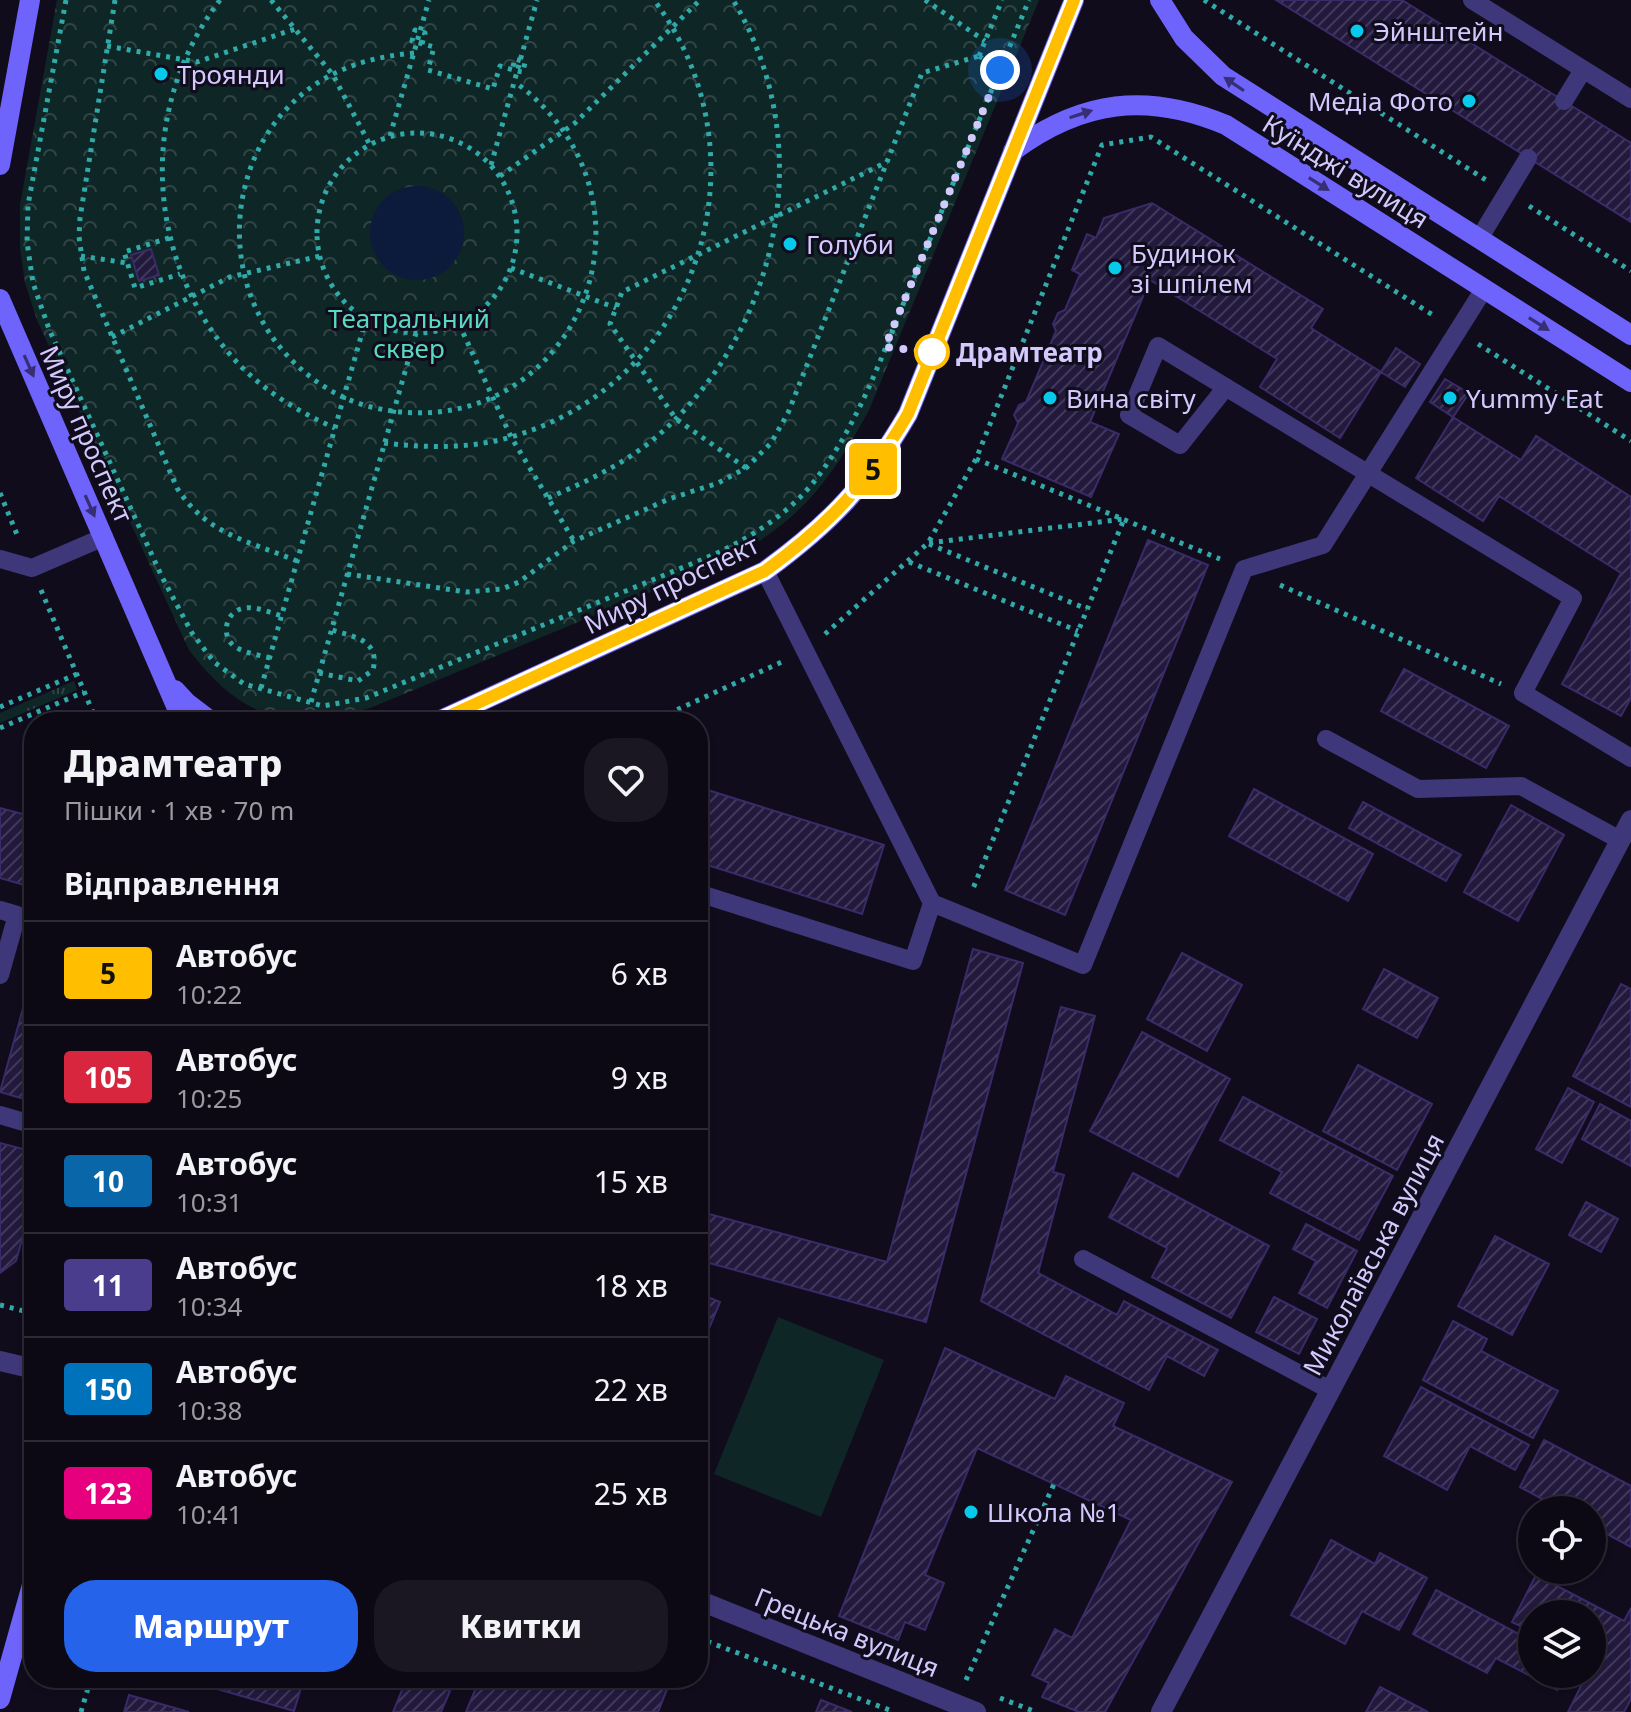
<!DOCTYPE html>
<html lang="uk">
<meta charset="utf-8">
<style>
:root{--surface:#0c0915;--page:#1a1722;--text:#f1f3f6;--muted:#9a9aa0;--line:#2c2a34;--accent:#2563eb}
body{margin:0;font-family:"Noto Sans",sans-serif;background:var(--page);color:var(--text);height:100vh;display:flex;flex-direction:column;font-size:30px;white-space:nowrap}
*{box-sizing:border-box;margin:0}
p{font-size:26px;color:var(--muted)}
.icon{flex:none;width:44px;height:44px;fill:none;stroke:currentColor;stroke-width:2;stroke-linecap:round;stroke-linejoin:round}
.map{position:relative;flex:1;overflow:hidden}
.panel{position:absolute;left:24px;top:712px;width:684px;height:976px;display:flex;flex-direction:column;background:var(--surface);border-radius:32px;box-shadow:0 2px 6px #0004,0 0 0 2px var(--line)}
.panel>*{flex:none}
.badge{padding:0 16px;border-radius:6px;font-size:28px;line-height:52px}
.tools{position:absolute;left:1518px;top:1496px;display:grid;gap:16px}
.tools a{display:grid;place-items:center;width:88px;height:88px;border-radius:50%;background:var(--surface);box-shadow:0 2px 6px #0004,0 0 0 2px var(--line);font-size:40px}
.you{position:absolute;width:40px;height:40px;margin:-20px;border:6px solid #fff;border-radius:50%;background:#1a73e8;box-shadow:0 0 0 12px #1a73e833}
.map>.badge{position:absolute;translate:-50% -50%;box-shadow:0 0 0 4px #fff}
h2{padding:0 40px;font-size:30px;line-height:72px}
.round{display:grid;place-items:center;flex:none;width:84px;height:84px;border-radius:32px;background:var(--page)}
.headline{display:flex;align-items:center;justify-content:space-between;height:136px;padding:0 40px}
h1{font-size:38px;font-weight:800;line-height:60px}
.primary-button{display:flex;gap:16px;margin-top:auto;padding:16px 40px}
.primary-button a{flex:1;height:92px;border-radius:32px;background:var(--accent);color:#fff;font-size:32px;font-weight:800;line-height:92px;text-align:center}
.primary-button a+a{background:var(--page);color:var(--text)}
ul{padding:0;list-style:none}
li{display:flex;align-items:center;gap:24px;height:104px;padding:0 40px;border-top:2px solid var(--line)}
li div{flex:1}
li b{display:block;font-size:30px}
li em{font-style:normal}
li .badge{min-width:88px;font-weight:700;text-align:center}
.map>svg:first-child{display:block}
.grass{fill:url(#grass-tufts)}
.park{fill:url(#park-crowns)}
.pitch{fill:#0f2626}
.water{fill:#0c1b3b}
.building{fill:url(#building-hatch);stroke:#3a2b68;stroke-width:2}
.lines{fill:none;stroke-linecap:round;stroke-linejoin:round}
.path{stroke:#30aaa8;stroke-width:5;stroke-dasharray:4 6;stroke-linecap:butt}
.lane{stroke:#3e387a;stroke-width:18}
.street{stroke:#3e387a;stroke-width:20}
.secondary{stroke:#6e63fa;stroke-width:20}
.oneway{fill:#362f75}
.line-casing{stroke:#fff;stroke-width:18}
.line{stroke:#ffbf00;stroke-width:12}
.walk{stroke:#d2c9fd;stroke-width:8;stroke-dasharray:0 14.4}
.poi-dot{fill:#07c9eb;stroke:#100c1c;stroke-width:3}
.stop-dot{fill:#fff;stroke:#ffbf00;stroke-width:4}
.labels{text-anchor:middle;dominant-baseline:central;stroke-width:6;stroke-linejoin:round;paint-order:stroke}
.poi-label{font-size:26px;fill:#d2c9fd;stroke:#100c1c;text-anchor:start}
.street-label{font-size:26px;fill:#d2c9fd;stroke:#100c1c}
.park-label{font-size:26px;fill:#59dac0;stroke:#100c1c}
.stop-label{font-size:26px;font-weight:bold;fill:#d2c9fd;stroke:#100c1c;text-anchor:start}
</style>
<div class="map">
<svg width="1631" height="1712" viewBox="0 0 1631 1712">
<defs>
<pattern id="grass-tufts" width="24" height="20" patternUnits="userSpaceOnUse" patternTransform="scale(2)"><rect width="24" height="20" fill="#0f2626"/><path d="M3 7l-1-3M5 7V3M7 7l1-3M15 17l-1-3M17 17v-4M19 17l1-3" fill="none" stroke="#314446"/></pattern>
<pattern id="park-crowns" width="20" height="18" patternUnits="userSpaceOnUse" patternTransform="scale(2)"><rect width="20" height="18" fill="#0f2626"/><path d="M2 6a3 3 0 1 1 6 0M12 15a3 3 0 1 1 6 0" fill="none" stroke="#314446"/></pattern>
<pattern id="building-hatch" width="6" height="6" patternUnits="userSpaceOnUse" patternTransform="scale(2)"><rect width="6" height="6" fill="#22193d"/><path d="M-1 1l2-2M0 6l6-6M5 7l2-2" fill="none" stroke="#41395a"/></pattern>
</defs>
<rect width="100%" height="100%" fill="#100c1c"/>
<path class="grass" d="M74,681l3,9 -77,33v-10z"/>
<path class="park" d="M57,0h982l-170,410c-42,77 -74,117 -155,156l-344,142c-84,23 -127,12 -181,-58l-152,-330 -12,-37 -5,-35v-43z"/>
<path class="pitch" d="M778,1317l106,43 -63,157 -107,-43z"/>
<path class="water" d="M370 233a47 47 0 1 1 94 0a47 47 0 1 1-94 0Z"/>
<path class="building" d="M1276,0h126l229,143v79z
M1152,203l171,106 -12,19 70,44 -41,66 -80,-51 17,-28 -127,-79 -60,142 29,12 -28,63 -89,-38 16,-36 -4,-8 5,-10 7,-3 30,-71 -3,-7 5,-11 7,-3 15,-36 -8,-4 15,-36 9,4 8,-20z
M151,249l8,26 -20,6 -8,-26z
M1396,348l24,16 -15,23 -24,-15z
M1445,379l24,14 -16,24 -23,-15z
M1453,417l68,43 15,-24 95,61v201l-10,18 -59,-32 59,-111 -122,-77 -16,25 -67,-43z
M1148,540l60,25 -143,350 -60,-25z
M1404,669l105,57 -23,42 -105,-57z
M698,787l186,58 -22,69 -164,-52z
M1254,789l119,65 -25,47 -119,-65z
M1363,802l98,53 -15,26 -97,-53z
M1511,805l53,30 -46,86 -54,-29z
M0,808l34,9v71l-34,-10z
M973,949l50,14 -97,359 -228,-62v-49l189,51z
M1182,953l60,32 -35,66 -60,-32z
M34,968v134l-34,-10z
M1384,969l54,29 -21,40 -54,-29z
M1621,984l10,5v118l-58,-31z
M1061,1007l34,9 -42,156 11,3 -26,98 79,42 7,-14 94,49 -14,26 -37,-20 -18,34 -168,-89z
M1142,1032l88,47 -52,98 -88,-46z
M1358,1065l74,39 -35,66 -74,-39z
M1568,1088l26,14 -32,61 -26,-14z
M1243,1097l150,79 -34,64 -89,-47 12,-21 -62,-32z
M1600,1104l31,17v45l-49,-27z
M0,1143l34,9v45l-18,64 -16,12z
M1133,1173l136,73 -38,72 -79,-41 15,-29 -58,-31z
M1586,1202l32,17 -17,33 -32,-17z
M1306,1224l51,27 -30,57 -28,-15 17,-32 -23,-12z
M1495,1236l54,28 -37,71 -54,-29z
M698,1293l22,9 -22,53z
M1274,1297l43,22 -18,35 -43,-22z
M1453,1321l34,18 -6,12 77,40 -25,47 -110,-58z
M945,1348l110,51 11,-23 58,27 -11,23 119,56 -127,230h-26l-37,-15 7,-14 -17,-8 23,-46 17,9 59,-118 -154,-72 -52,127 19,8 -19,47 -20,-8 -7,18 -59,-24z
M1421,1387l108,58 -14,25 -45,-24 -23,44 -63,-34z
M1544,1440l87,46v61l-39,-21v-16h-30l-42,-23z
M1331,1540l44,24 5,-11 47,25 -28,52 -37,-19 -17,33 -54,-29z
M1536,1575l88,46 7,-13v91l-7,13h-56l19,-38h5v-60h-60v18l-20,-10z
M1436,1590l96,51v33h34l-9,16 -61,-32 -9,15 -74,-39z
M179,1678h125l-10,33z
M407,1678h9l34,13 -9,21h-48z
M480,1678h189l2,1 -13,33h-192z
M1380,1687l48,25h-62z
M129,1695l60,17h-65z
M821,1700l31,12h-36z"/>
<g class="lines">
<path class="path" d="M66,0l-38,205 -1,37 6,41 16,46 113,248 30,56 22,29 30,22 79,22 43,-8 347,-143c42,-20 81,-44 109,-84 41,-57 64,-126 91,-191 39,-93 77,-187 116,-280
M115,0l-35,218 -1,19 5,34 93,217c30,47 72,53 120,73
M220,0c-80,104 -76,250 7,351 29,35 67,59 108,77
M271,0l62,75 37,70
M925,0l60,41
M1204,0l282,180
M422,44l3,-11 -10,-3 -3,11 22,6 -6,23 65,19 7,-23c7,2 15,5 23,6l2,-10 -10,-3 -3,11
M107,46l90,16 98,-33
M414,53c-33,3 -63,10 -92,27 -95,58 -109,193 -37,273 22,25 53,46 86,54 198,47 311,-202 144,-325
M979,56l23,-56
M979,56l21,14
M317 233a100 100 0 1 1 200 0a100 100 0 1 1-200 0Z
M390,136l39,-136
M491,165l46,-165
M500,176l75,-53 125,-123
M1529,206l102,65
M169,238l-45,14 11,36 45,-14
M81,256l46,7
M511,268l105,40
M459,324l52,113 63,104
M112,337l118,-60 90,-21
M1478,344l153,97
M384,443c43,5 85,6 127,-6 189,-54 260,-282 143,-437
M976,459l244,100
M746,468l-70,-49 -66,-95 12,-32 265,-130
M0,493l18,44
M548,498c35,-15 70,-31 101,-55 130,-105 172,-297 84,-443
M929,543l195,-24 -152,372
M929,544l158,65
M909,562l169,69
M347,574l119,18 36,-3 17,-7 55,-41 95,-42 49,-16 28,-15 25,-25 17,-30 134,-340 57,-17
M1280,585l221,99
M41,590l56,132
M825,634l103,-91 48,-84 126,-314 49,-8 285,180
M270,658c-11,-3 -26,-5 -36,-12 -14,-11 -8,-36 11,-38 11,-2 26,5 37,8
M319,673l39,8 15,-11c7,-30 -18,-33 -41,-40
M261,688l105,-369
M311,702l105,-369
M0,707l77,-33
M650,722l134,-61
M0,728l84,-36
M0,1305l24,6 10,-34
M698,1638l194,73
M966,1680l88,-196
M1000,1698l36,14
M81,1712l10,-34"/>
<path class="lane" d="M1472,0l159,99
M1564,101l19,-31
M1479,239l49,-81
M1226,387l-46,58 -51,-30 29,-69 415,252 -50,95 108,65
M0,559l32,9 72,-31
M765,571l167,332 151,62 161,-396 79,-24 161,-256
M1326,739l92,50 103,-3 99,54
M698,893l215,68 19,-58
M0,910l17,5 -17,60
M0,1115l34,10
M1083,1259l247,131"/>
<path class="street" d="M0,1361l34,8
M698,1600l278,112
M1161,1712l470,-892"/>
<path class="secondary" d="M1160,0l24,38 39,38 408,259
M1013,151c69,-51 134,-59 213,-26l405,257
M0,165l30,-165
M0,299l183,423
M175,690l12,13 25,19
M436,722l329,-151c67,-49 101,-85 143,-157l166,-414
M0,1699l34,-121"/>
</g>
<defs><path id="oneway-solid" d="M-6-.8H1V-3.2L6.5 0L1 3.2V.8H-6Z" transform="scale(2)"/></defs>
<g class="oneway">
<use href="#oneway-solid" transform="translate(1234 84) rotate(-146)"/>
<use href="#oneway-solid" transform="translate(1081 114) rotate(-18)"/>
<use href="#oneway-solid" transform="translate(1319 184) rotate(32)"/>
<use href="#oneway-solid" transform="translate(1539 324) rotate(32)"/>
<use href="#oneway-solid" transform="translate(29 366) rotate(66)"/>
<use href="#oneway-solid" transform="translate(90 506) rotate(66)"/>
</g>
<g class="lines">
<defs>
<path id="line" d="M436,722l329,-151c67,-49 101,-86 143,-157l166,-414"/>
</defs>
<use href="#line" class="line-casing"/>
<use href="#line" class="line"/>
<path class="walk" d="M932,352l-47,-5 115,-277"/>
</g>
<g class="poi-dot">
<circle cx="1357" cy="31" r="8"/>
<circle cx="161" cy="74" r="8"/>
<circle cx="1469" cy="101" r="8"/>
<circle cx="790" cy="244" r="8"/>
<circle cx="1115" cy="268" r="8"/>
<circle cx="1050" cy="398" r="8"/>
<circle cx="1450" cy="398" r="8"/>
<circle cx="971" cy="1512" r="8"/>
</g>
<circle class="stop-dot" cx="932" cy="352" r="16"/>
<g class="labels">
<g class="poi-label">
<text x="1373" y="31">Эйнштейн</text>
<text x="177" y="74">Троянди</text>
<text x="1453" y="101" text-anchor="end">Медіа Фото</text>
<text x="806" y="244">Голуби</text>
<text x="1131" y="253">Будинок<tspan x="1131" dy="30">зі шпілем</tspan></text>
<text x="1066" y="398">Вина світу</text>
<text x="1466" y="398">Yummy Eat</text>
<text x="987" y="1512">Школа №1</text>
</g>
<g class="street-label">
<text transform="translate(1346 171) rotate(32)">Куїнджі вулиця</text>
<text transform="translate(87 434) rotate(66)">Миру проспект</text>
<text transform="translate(671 584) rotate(-26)">Миру проспект</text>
<text transform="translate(1373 1254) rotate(-62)">Миколаївська вулиця</text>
<text transform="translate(847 1632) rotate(22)">Грецька вулиця</text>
</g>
<g class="park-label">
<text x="409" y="318">Театральний<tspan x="409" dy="30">сквер</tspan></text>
</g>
<g class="stop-label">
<text x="956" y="352">Драмтеатр</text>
</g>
</g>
</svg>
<div class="tools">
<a><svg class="icon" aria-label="locate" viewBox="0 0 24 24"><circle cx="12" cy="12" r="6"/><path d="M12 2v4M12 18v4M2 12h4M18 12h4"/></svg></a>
<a><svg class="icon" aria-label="layers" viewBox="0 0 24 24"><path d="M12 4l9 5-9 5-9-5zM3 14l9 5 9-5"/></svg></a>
</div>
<div class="you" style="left:1000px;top:70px"></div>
<b class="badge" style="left:873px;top:469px;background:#ffbf00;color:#111">5</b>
<section class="panel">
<div class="headline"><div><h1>Драмтеатр</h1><p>Пішки · 1 хв · 70 m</p></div><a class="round"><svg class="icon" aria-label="heart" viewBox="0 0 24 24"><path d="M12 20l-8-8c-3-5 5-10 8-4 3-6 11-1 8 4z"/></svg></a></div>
<h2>Відправлення</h2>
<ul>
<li><span class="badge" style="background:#ffbf00;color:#111">5</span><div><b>Автобус</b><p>10:22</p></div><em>6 хв</em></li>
<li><span class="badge" style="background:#d7263d;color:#fff">105</span><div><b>Автобус</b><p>10:25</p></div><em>9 хв</em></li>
<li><span class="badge" style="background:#0866a9;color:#fff">10</span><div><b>Автобус</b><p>10:31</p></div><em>15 хв</em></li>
<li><span class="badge" style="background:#4a3d8e;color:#fff">11</span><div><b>Автобус</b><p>10:34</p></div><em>18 хв</em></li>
<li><span class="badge" style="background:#0072bc;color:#fff">150</span><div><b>Автобус</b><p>10:38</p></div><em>22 хв</em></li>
<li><span class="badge" style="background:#e6007e;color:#fff">123</span><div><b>Автобус</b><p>10:41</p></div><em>25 хв</em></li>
</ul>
<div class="primary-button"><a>Маршрут</a><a>Квитки</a></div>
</section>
</div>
